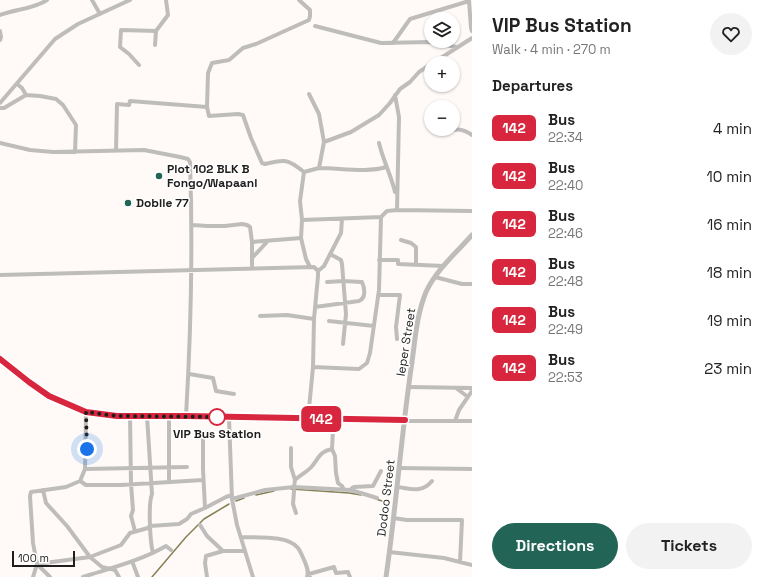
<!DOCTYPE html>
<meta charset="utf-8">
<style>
:root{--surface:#fff;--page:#f2f2f2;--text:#222;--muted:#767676;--accent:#226556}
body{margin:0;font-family:"Space Grotesk",sans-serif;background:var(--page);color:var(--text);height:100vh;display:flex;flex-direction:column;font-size:15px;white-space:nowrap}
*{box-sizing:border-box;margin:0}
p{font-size:13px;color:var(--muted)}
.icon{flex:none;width:22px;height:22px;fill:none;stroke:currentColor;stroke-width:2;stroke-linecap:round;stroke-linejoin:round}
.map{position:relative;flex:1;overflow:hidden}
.drawer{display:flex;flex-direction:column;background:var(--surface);width:300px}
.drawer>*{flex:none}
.badge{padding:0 8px;border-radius:6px;font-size:14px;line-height:26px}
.fabs{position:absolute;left:424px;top:12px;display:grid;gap:8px}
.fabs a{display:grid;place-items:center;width:36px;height:36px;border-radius:50%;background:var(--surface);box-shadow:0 1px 3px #0004;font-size:20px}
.scale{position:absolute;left:12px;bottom:10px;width:63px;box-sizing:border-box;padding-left:4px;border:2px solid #1f1e1d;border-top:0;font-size:11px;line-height:14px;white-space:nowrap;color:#1f1e1d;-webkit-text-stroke:3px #fff;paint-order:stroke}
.you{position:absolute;width:20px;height:20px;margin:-10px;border:3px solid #fff;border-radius:50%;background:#1a73e8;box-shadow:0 0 0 6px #1a73e833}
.map>.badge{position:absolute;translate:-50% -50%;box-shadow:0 0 0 2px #fff}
h2{padding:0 20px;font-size:15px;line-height:36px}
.round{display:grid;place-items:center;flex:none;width:42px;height:42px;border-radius:21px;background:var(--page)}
.headline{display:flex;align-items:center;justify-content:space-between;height:68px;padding:0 20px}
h1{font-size:19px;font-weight:700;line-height:30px}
.cta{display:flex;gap:8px;margin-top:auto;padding:8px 20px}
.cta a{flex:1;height:46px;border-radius:24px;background:var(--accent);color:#fff;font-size:16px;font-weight:700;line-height:46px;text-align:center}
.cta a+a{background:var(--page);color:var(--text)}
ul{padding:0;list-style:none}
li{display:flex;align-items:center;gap:12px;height:48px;padding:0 20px}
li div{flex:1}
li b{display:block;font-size:15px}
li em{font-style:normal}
li .badge{min-width:44px;font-weight:700;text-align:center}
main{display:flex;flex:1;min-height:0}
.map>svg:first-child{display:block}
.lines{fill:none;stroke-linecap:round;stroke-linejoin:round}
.stream{stroke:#838054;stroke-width:1.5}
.minor{stroke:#bfbdbc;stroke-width:4}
.tertiary{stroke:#bfbdbc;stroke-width:5}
.line-casing{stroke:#fff;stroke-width:9}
.line{stroke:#d7263d;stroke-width:6}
.walk{stroke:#1f1e1d;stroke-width:4;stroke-dasharray:0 7.2}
.poi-dot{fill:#226556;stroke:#fff;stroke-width:1.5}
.stop-dot{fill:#fff;stroke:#d7263d;stroke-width:2}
.labels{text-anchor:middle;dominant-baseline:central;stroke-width:3;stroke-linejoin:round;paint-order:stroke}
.poi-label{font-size:12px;font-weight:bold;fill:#1f1e1d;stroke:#fff;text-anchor:start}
.street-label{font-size:12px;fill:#1f1e1d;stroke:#fff}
.stop-label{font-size:12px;font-weight:bold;fill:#1f1e1d;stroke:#fff}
</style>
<main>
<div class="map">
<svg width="472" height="577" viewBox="0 0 472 577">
<rect width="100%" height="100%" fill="#fffaf7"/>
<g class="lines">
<path class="stream" d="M291,489l58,4 12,2
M256,495l18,-4
M376,499l6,2
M236,501l8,-3
M152,577l34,-40 18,-18 25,-15"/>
<path class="minor" d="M92,0l8,14
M469,0l2,28 1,3
M0,15c15,-6 34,-6 47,-15
M315,26l66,17 49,-1 26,5
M0,31l1,6 -1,3
M393,43l17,-24 59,-18
M155,45l1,-14 12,-16 -2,-15
M433,63l39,-25
M139,65l-10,-11 -9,-7 1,-17 35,1
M17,84l5,4 4,7 14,1 16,3 7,6 13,20 -1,27
M309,94l10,20 5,28
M395,95l4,22 -2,93 75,1
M0,103l55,-64 23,-15 52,-24
M207,107l1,-34 4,-10 17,-3 14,-12 13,-4 53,-24 1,-4v-6l-11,-10
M0,108h4l22,-13
M444,133c11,-5 18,-5 28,2
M0,143l30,7 23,2 91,-2 36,7 8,2 2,3c3,85 1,169 -4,254
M379,143c4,17 12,32 16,49
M116,151l1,-47 12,1 1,-4 77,6 2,9 29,-2 5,1 8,23 11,25 3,1c20,-5 23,-5 39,8l-4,29 2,19 -1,18 5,21 4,8
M319,168c21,0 49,5 67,-1
M304,172l15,-4 5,-26 27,-10 28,-17 11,-12 10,-14 10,-7 9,-10 12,-8
M302,220l79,-3 6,-6 10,-1
M193,225l14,1h18l17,-2 5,1 3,2 2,15
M401,240l10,3 5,4v17
M330,254l11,6 1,4 4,50 -3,30
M253,257l14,-15
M379,260h19v4l46,2
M252,268v-26l49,-4
M318,271l6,-5 17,-33 1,-14
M0,275l314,-8 4,4v5l-4,43 -1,48 -5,52
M435,277l27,7h10
M378,295h22l-4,32 1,12
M315,307l44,-6c7,-3 6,-12 3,-19l-19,-1 -16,1
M260,316l27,-1 27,4
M329,321l45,5
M313,367l46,2 8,-6 3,-10 9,-63 2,-73
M189,374l24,4 3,13 18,3
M409,387l63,1
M456,388l12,9
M86,412l-1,57 -5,12 6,4h35l82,-5
M130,416l1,68 2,26 -2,6 4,15
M147,416l5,78c-4,10 -2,48 1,59
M169,416v65
M229,418l3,81 5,26 16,52
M331,419l2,11 -1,19 3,7 1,17 2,10 4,3 2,4
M405,421h67
M455,421l4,-11 13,-19
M291,448v19l4,13 -1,7
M400,468l72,1
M85,469l102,-2
M295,480c5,-5 14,-9 18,-15 6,-8 8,-14 19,-16
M398,487c14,2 24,6 34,-6
M43,490l3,13 21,23 23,31 12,10 13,3 4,7
M294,491l-1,13 3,9
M351,491l1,-3 2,-1 19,-1 8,-15
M232,499l33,-9 29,-3 57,3 26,8
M205,508l21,-11 6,-2
M393,518l14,2h55l-2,42
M200,525l7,11 16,15
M242,537c15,1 46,-2 56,11 3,4 5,10 7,14 2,5 4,10 2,15
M389,552l55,6 28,7
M132,561l6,16
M37,564l53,-7 31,-12 9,-12 18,-5 2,-2 29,-2 8,-5 4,-5 14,-6 -2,-39v-31
M37,564l13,13
M33,577l4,-13 -4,-21 -3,-47 1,-4 35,-5 14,-6
M83,577c28,-9 57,-16 83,-31l5,4
M207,577l-2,-14 1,-7 17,-5h22
M310,577l-1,-3 25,-7 2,6 12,-1 2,5"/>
<path class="tertiary" d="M0,359c24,20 57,47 87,53 33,7 67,3 100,4 73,2 145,3 218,5
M386,577c10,-69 15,-139 25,-208 4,-26 5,-53 15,-77 10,-22 31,-40 46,-57"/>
</g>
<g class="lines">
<defs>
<path id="line" d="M0,359l29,23 20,14 37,16 31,4h69l219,4"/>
</defs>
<use href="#line" class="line-casing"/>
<use href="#line" class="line"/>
<path class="walk" d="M87,449l-1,-37 31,4 100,1"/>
</g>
<g class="poi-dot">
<circle cx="159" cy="176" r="4"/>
<circle cx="128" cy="203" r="4"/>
</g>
<circle class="stop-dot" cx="217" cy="417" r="8"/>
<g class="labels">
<g class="poi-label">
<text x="167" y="169">Plot 102 BLK B<tspan x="167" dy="14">Fongo/Wapaani</tspan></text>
<text x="136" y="203">Dobile 77</text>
</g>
<g class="street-label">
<text transform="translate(406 342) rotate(-81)">Ieper Street</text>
<text transform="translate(386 498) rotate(-83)">Dodoo Street</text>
</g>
<g class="stop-label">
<text x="217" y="434">VIP Bus Station</text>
</g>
</g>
</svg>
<div class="fabs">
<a><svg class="icon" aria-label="layers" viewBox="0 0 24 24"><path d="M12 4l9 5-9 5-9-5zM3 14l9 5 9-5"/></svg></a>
<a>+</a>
<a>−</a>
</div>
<div class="scale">100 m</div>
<div class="you" style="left:87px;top:449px"></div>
<b class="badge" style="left:321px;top:419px;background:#d7263d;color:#fff">142</b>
</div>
<section class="drawer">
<div class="headline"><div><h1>VIP Bus Station</h1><p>Walk · 4 min · 270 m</p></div><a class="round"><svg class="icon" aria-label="heart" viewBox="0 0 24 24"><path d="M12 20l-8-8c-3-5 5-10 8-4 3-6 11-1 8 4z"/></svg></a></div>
<h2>Departures</h2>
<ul>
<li><span class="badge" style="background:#d7263d;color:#fff">142</span><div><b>Bus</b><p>22:34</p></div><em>4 min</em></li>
<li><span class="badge" style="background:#d7263d;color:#fff">142</span><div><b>Bus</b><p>22:40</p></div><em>10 min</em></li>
<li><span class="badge" style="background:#d7263d;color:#fff">142</span><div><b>Bus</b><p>22:46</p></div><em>16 min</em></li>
<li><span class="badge" style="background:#d7263d;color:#fff">142</span><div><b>Bus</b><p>22:48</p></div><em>18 min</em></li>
<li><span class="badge" style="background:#d7263d;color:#fff">142</span><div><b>Bus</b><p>22:49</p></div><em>19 min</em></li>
<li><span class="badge" style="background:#d7263d;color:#fff">142</span><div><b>Bus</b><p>22:53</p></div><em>23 min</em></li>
</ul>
<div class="cta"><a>Directions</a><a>Tickets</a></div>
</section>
</main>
